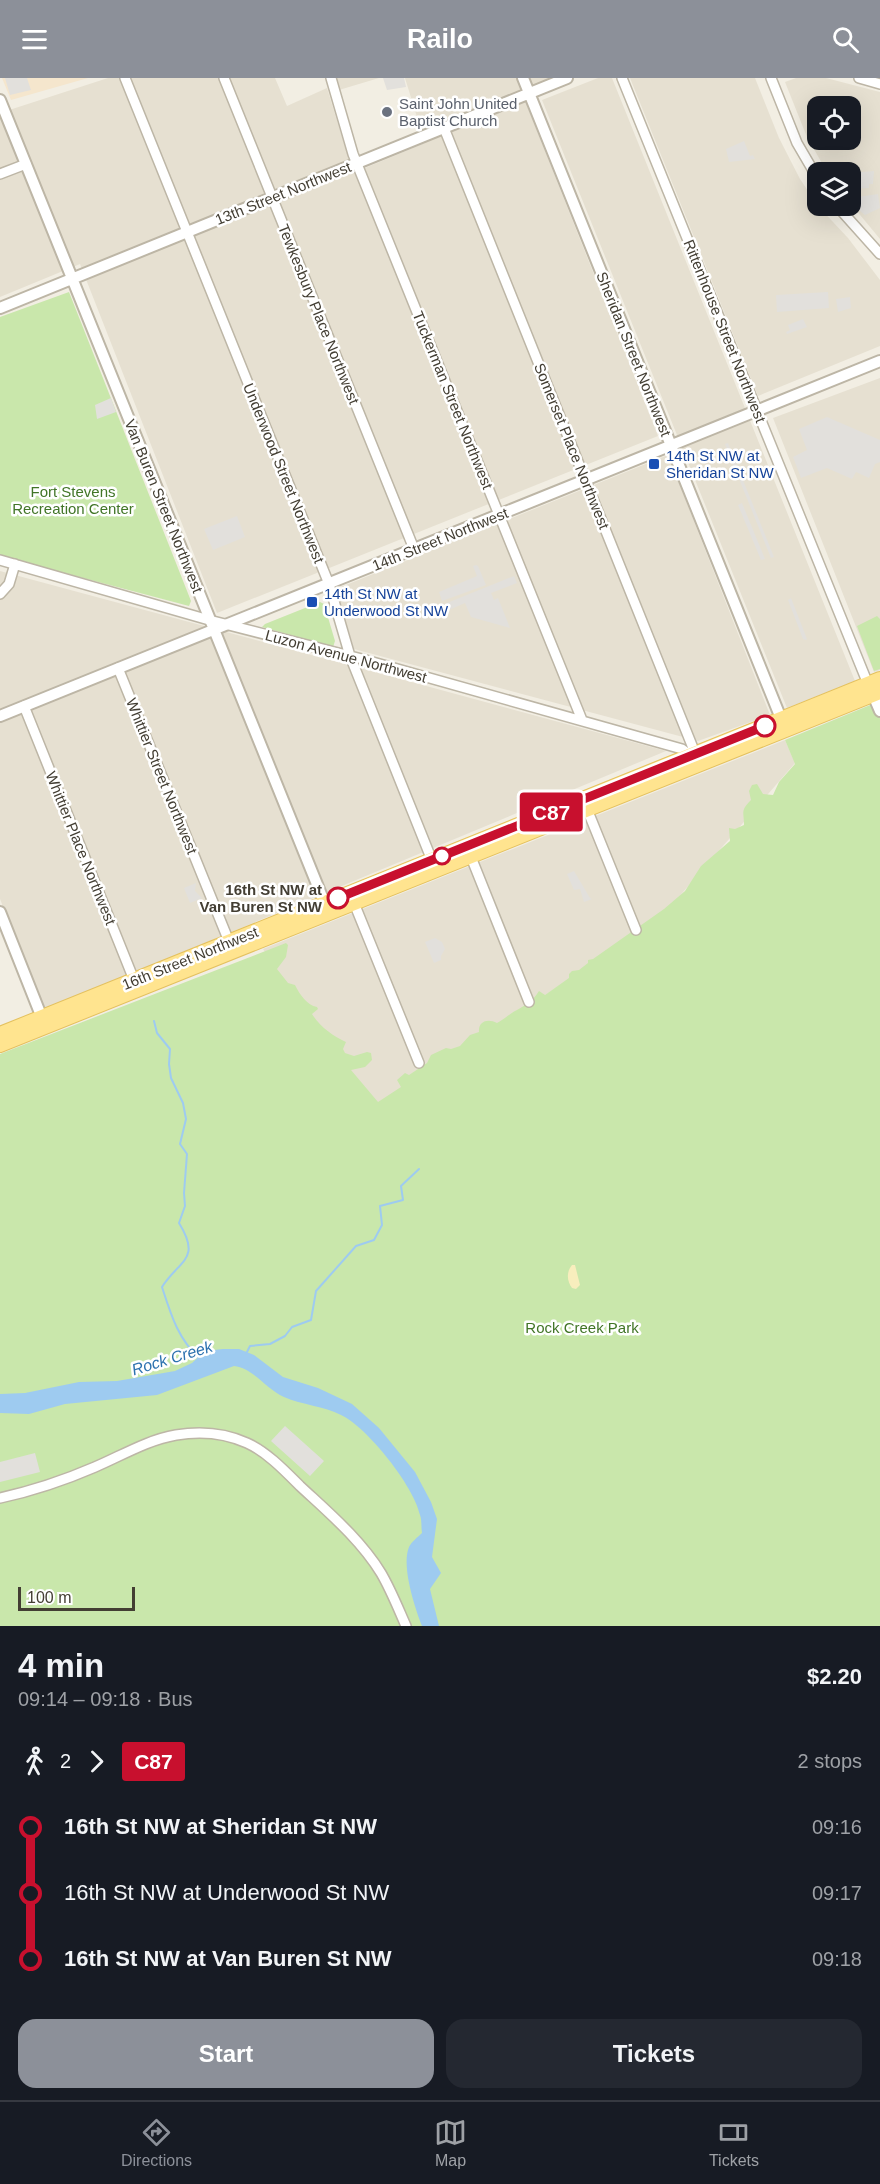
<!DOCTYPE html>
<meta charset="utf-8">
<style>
:root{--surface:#171b24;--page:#242831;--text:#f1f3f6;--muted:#9ea1a6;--line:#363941;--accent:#8c9099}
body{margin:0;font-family:Helvetica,sans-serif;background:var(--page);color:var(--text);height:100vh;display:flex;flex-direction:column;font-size:22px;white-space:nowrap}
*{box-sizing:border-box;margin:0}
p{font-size:20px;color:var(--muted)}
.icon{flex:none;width:33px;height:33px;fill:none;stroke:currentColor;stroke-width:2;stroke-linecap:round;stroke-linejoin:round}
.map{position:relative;height:1548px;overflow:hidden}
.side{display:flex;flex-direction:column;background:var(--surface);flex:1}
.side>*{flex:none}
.badge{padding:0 12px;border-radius:4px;font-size:21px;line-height:39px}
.fabs{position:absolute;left:807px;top:18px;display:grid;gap:12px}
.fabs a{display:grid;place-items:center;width:54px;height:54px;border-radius:12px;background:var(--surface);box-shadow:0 6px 24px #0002;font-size:30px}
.scale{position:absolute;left:18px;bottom:15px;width:117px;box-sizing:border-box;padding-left:6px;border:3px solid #433e33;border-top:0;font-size:16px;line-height:21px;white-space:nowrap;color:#433e33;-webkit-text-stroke:4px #fff;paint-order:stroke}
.map>.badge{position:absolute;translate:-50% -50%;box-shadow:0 0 0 3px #fff}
.legs{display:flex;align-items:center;gap:9px;height:66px;padding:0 18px;font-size:20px}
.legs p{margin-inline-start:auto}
.overview{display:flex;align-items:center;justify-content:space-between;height:102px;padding:0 18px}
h1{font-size:33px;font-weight:600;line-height:45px}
.primary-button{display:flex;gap:12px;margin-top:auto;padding:12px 18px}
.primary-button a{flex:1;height:69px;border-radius:18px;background:var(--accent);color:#fff;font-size:24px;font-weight:600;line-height:69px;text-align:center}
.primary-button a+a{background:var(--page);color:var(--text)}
ul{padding:0 18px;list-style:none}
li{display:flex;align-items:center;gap:21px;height:66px;font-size:22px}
li i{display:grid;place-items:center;width:9px;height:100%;margin:0 8px;background:currentColor}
li i::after{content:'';width:15px;height:15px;margin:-8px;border:4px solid;border-radius:50%;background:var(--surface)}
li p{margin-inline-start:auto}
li:first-child i{background:linear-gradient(#0000 50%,currentColor 0)}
li:last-child i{background:linear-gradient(currentColor 50%,#0000 0)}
header{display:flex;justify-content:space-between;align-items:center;height:78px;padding:0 18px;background:var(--accent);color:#fff;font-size:27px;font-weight:600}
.tab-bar{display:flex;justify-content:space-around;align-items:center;height:84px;border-top:2px solid var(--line);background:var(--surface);font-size:16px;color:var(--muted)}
.tab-bar a{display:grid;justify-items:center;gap:3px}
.tab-bar .current{color:var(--accent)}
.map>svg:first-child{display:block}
.residential{fill:#e6e0d1;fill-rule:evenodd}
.commercial{fill:#f5e6cd}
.green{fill:#c9e7ab}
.sand{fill:#f8eebd}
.parking{fill:#e2e0dc}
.water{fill:#9ecbf0}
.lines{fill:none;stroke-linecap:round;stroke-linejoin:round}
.stream{stroke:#9ecbf0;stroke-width:2}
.minor-casing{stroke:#bdb6a6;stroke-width:12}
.tertiary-casing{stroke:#bdb6a6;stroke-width:14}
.primary-casing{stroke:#e4c15f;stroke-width:16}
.minor{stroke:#fff;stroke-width:9}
.tertiary{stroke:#fff;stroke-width:10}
.primary{stroke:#ffe48f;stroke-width:14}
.line-1-casing{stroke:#fff;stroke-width:14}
.line-1{stroke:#c8102e;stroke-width:9}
.worship-dot{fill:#6b7280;stroke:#fff;stroke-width:2}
.transit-dot{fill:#1a4fb4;stroke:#fff;stroke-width:2}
.stop-1-dot{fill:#fff;stroke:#c8102e;stroke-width:3}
.labels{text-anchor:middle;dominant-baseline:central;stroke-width:5;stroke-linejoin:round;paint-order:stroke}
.worship-label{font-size:15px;fill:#5b616d;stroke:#fff;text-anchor:start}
.street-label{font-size:15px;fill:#433e33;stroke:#fff}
.transit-label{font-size:15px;fill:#164399;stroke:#fff;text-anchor:start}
.park-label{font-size:15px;fill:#417527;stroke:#fff}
.stop-label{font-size:15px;font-weight:bold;fill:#433e33;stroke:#fff;text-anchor:end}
.water-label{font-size:16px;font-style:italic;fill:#2d72af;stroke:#fff}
</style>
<header><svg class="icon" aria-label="menu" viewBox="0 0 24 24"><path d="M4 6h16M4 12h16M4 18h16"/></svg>Railo<svg class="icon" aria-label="search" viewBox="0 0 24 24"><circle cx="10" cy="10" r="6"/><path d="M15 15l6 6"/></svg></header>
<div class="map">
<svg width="880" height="1548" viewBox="0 0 880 1548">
<rect width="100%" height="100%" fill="#f2eee3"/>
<path class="residential" d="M108,0h167l12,28 40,-18 26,85 72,-30 -20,-65h161l-40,25 132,333 -441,177 -137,-349 -80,33v-184z
M335,0h44l-40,12z
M598,0h14l243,603 -68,27 -245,-608z
M630,0h125l24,60 21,41 18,27 30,32 32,42v66l-122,50z
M796,0h30l54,14v147l-29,-35 -1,-32h-23l-20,-35 -22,-55zM818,28h32v34h-32z
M880,300v292l-6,2 -101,-254z
M668,377l102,260 -72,26 -344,-92 -18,-60z
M0,493l430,116 236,64 -622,259 -44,-111z
M785,662l10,23 -131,151 -290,198 -111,-163z"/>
<path class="commercial" d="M2,0h86l-77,22z"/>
<path class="green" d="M69,214l122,309 -2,5 -189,-50v-239z
M320,524l4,2 11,37 -2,6 -71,-20 3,-3z
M877,538l3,3v50l-6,2 -17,-45z
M880,623v925h-880v-572l286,-111 2,2 -2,12 -9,12 11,14 7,2c5,10 12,20 22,22l1,2 -6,5c8,13 21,22 34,28l-3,7 2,4 9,3 13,-4 4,1 1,7 -7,7 -14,3 27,32 23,-15 -4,-7 8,-7 4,2 18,-12 4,-8 15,-7 5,1 9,-3 10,-11 9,-3c-1,-11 9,-14 18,-9 8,-4 12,-9 20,-13 10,-6 15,-8 22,-19l6,4 24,-17v-4l3,-3 7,-1 9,-7v-3l5,-1 71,-50 21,-18 16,-25 29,-25 -1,-13 6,1 9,-4c0,-13 -4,-14 7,-25l-2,-9 3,-6 5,-1 6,10 10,1 6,-13 16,-18 -10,-24z"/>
<path class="sand" d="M572,1187h3l5,20 -4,4 -4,-1c-5,-7 -6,-16 0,-23z"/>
<path class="parking" d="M5,0h22l4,12 -21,5z
M383,0h21l2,9 -19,3z
M744,63l6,15 3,-1 2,4 -26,3 -3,-13z
M874,93l-1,13h-4v4l-18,1v-16z
M878,116l2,14 -15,7 -11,-9 2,-1 -5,-7z
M828,214l1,16 -52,4 -1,-17z
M850,219l1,11 -13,4 -2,-13z
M803,241l4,8 -20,7 -1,-2 4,-2 -2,-5z
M111,320l5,14 -19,7 -2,-14z
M827,339l53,23v22l-5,2 -6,14 -13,-6 -4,7 -25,-11 -26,10 -8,-21 14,-7 -8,-21z
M728,365l46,114 -3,1 -46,-114z
M742,425l23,56 -4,1 -23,-55z
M237,438l8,21 -32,13 -9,-21z
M476,487l2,1 8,19 -44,16 -3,-9 38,-16 -4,-10z
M514,498l3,7 -26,10 3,7 4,-2 12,30 -39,-11 -6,-14 -16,7 -2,-7z
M791,520l16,41 -1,1 -3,-1 -15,-39z
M574,793l16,27 2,1 -8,3 -4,-13 -6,1 -7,-16z
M196,805l-1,8 7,7 -12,5 -6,-15z
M435,860l7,4 3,7 -4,7v4l-7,3 -9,-21z
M285,1348l39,35 -14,15 -39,-35z
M35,1375l5,19 -40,10v-20z"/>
<path class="water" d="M223,1271h16l15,6 29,22 35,11 34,16 27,24 36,44 16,30 6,17 -5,38 9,16 -11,16 9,37h-17c-7,-18 -21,-60 -13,-79 2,-5 9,-10 13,-14 -1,-6 0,-13 -2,-18 -6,-29 -53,-88 -79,-100 -17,-9 -39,-10 -57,-18 -18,-8 -31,-29 -50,-31l-77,29 -92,9 -36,10 -29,-1v-19l25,-1 54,-11 38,-1 58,-10 17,-8 13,-12z"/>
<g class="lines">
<path class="stream" d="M154,943l3,12 13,16 -1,15 2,14 12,25 3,16 -6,25 7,10 -3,39 1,13 -6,17c23,37 0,37 -17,64 9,28 16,52 38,72
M246,1276l4,-8 20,-2 15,-8 7,-9 19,-7 5,-29 40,-45 18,-6 8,-15 -2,-19 23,-6 -2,-14 18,-17"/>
<defs>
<path id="minor" d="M125,0l204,506 21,72 83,207
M224,0l190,471
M331,0l22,76 229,566
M622,0l246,606
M771,0l26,65 21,36
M859,0l21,6
M444,50l249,620 -2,10
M0,96l26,-10
M837,128l43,48
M0,482l209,60 153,39 320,90 9,7
M0,516l9,-10 6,-20
M118,590l112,276
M24,628l112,279
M585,726l51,126
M469,774l60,150
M352,820l67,165
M0,1420c32,-7 65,-18 95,-31 26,-11 52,-27 81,-32 24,-4 49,-2 71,8 20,9 38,28 53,43 29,27 60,53 81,87 10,17 17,35 25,53"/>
<path id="tertiary" d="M523,0l261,648
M0,22l327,809
M0,230l567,-230
M871,612l9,21
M0,638l880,-355
M0,834l44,111"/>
<path id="primary" d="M0,956l880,-355
M0,967l880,-353"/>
</defs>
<use href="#minor" class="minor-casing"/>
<use href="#tertiary" class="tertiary-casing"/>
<use href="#primary" class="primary-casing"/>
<use href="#minor" class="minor"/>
<use href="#tertiary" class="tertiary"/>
<use href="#primary" class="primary"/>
</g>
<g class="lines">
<defs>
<path id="line-1" d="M338,820l427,-172"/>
</defs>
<use href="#line-1" class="line-1-casing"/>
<use href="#line-1" class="line-1"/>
</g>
<circle class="worship-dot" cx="387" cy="34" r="6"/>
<g class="transit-dot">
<rect x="648" y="380" width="12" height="12" rx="3"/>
<rect x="306" y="518" width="12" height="12" rx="3"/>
</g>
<g class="stop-1-dot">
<circle cx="765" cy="648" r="10"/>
<circle cx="442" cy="778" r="8"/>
<circle cx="338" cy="820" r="10"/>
</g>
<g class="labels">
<g class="worship-label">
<text x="399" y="25">Saint John United<tspan x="399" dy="17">Baptist Church</tspan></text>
</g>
<g class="street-label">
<text transform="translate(283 115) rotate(-22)">13th Street Northwest</text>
<text transform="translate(319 236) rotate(68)">Tewkesbury Place Northwest</text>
<text transform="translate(725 253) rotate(68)">Rittenhouse Street Northwest</text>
<text transform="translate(634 276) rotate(68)">Sheridan Street Northwest</text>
<text transform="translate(453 322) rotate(68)">Tuckerman Street Northwest</text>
<text transform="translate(572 368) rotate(68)">Somerset Place Northwest</text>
<text transform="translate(284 395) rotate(68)">Underwood Street Northwest</text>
<text transform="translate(164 428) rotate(68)">Van Buren Street Northwest</text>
<text transform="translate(440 461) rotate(-22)">14th Street Northwest</text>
<text transform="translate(346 578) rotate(15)">Luzon Avenue Northwest</text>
<text transform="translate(162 698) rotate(68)">Whittier Street Northwest</text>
<text transform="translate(81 770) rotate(68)">Whittier Place Northwest</text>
<text transform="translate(190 880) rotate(-22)">16th Street Northwest</text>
</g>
<g class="transit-label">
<text x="666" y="377">14th St NW at<tspan x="666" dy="17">Sheridan St NW</tspan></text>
<text x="324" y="515">14th St NW at<tspan x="324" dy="17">Underwood St NW</tspan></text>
</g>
<g class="park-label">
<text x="73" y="413">Fort Stevens<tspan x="73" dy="17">Recreation Center</tspan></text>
<text x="582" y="1249">Rock Creek Park</text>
</g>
<g class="stop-label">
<text x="322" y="811">16th St NW at<tspan x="322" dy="17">Van Buren St NW</tspan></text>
</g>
<g class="water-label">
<text transform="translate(172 1280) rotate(-17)">Rock Creek</text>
</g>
</g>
</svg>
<div class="fabs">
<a><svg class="icon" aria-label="locate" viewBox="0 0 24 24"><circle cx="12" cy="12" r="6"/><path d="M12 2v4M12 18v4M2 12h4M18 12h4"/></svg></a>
<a><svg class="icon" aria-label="layers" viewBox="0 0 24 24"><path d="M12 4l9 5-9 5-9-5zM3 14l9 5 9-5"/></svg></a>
</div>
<div class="scale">100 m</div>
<b class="badge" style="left:551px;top:734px;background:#c8102e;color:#fff">C87</b>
</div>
<section class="side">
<div class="overview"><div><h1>4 min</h1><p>09:14 – 09:18 · Bus</p></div><b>$2.20</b></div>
<div class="legs"><svg class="icon" aria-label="walk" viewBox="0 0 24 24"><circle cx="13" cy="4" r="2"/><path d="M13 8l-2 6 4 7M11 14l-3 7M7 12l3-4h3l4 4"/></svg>2<svg class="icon" aria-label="forward" viewBox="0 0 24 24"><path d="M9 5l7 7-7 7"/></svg><b class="badge" style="background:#c8102e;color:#fff">C87</b><p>2 stops</p></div>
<ul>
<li><i style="color:#c8102e"></i><b>16th St NW at Sheridan St NW</b><p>09:16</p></li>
<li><i style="color:#c8102e"></i><span>16th St NW at Underwood St NW</span><p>09:17</p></li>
<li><i style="color:#c8102e"></i><b>16th St NW at Van Buren St NW</b><p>09:18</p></li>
</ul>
<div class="primary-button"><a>Start</a><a>Tickets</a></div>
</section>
<nav class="tab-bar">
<a class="current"><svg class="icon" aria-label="directions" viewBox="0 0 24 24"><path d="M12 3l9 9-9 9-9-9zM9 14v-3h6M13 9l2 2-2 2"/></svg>Directions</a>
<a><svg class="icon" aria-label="map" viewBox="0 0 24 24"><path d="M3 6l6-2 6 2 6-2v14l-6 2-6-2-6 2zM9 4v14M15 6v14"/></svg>Map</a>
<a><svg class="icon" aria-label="tickets" viewBox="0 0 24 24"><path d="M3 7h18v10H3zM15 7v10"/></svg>Tickets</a>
</nav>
